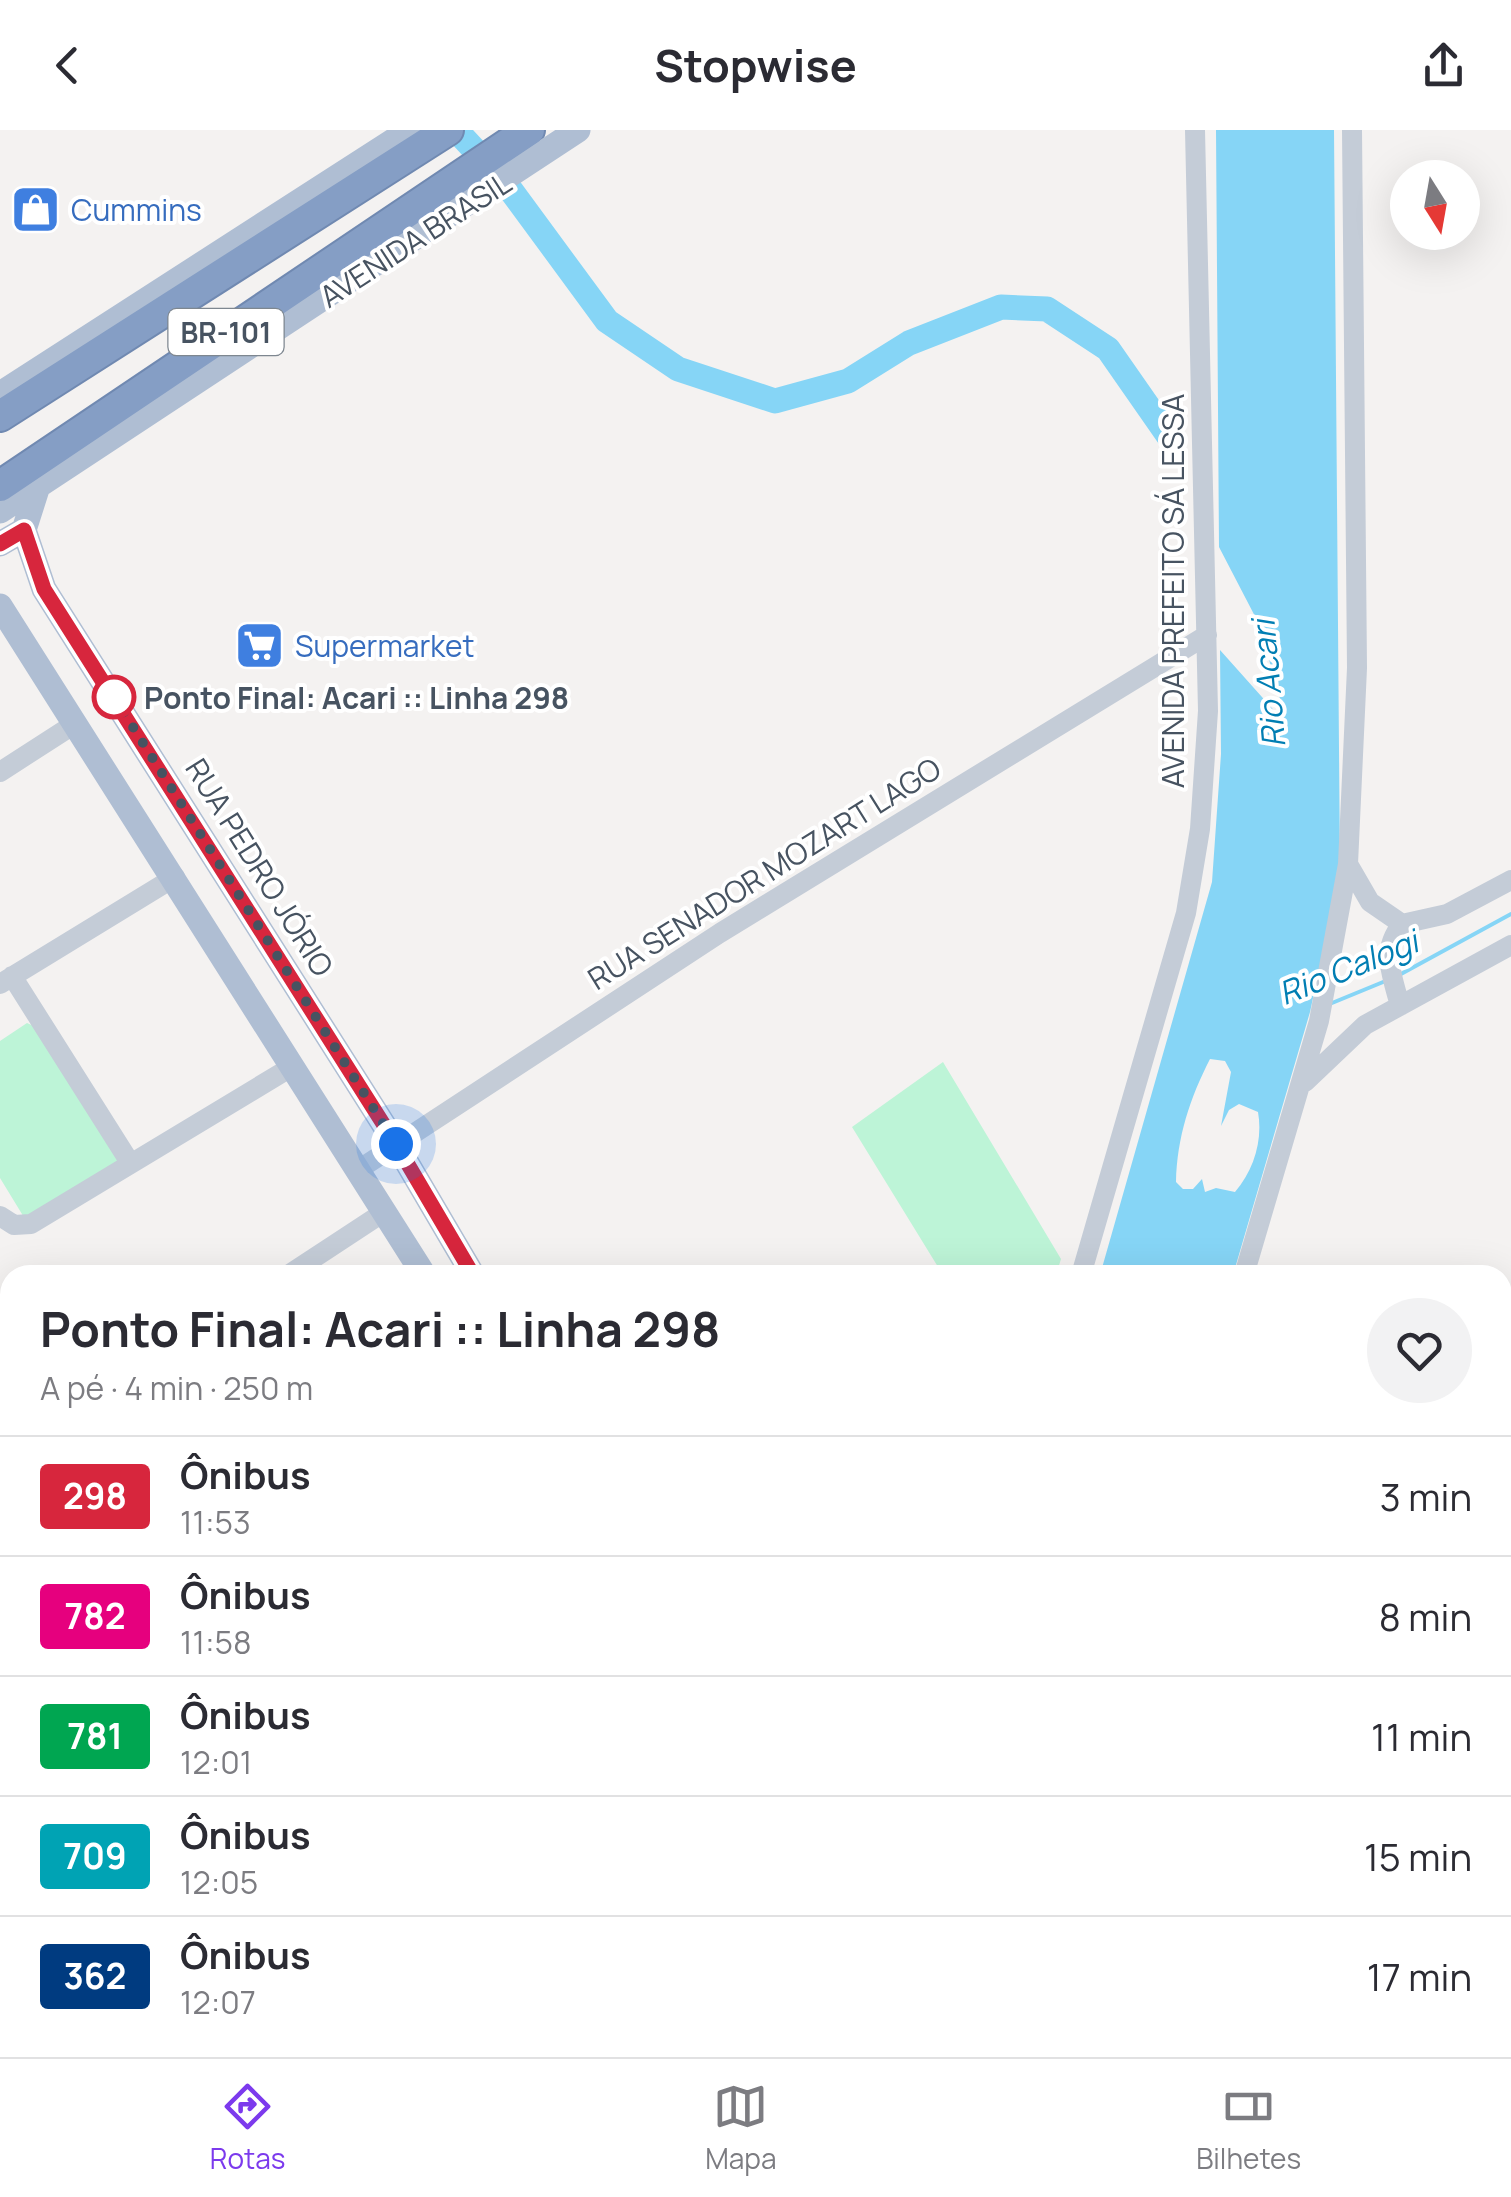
<!DOCTYPE html>
<html lang="pt">
<meta charset="utf-8">
<style>
:root{--surface:#fff;--page:#f2f2f3;--text:#2b2b33;--muted:#7c7c81;--line:#e1e1e2;--accent:#7c3aed}
body{margin:0;font-family:Manrope,sans-serif;background:var(--page);color:var(--text);height:100vh;display:flex;flex-direction:column;font-size:38px;white-space:nowrap}
*{box-sizing:border-box;margin:0}
p{font-size:32px;color:var(--muted)}
.icon{flex:none;width:55px;height:55px;fill:none;stroke:currentColor;stroke-width:2;stroke-linecap:round;stroke-linejoin:round}
.map{position:relative;flex:1;overflow:hidden}
.drawer{position:absolute;left:0px;top:1135px;width:1512px;height:792px;display:flex;flex-direction:column;background:var(--surface);border-radius:30px 30px 0 0;box-shadow:0 10px 40px #0002}
.drawer>*{flex:none}
.badge{padding:0 20px;border-radius:8px;font-size:35px;line-height:65px}
.needle{width:65px;rotate:169deg}
.tools{position:absolute;left:1390px;top:30px;display:grid;gap:20px}
.tools a{display:grid;place-items:center;width:90px;height:90px;border-radius:50%;background:var(--surface);box-shadow:0 10px 40px #0002;font-size:50px}
.you{position:absolute;width:50px;height:50px;margin:-25px;border:8px solid #fff;border-radius:50%;background:#1a73e8;box-shadow:0 0 0 15px #1a73e833}
.map>.badge{position:absolute;translate:-50% -50%;box-shadow:0 0 0 5px #fff}
.round{display:grid;place-items:center;flex:none;width:105px;height:105px;border-radius:52px;background:var(--page)}
.headline{display:flex;align-items:center;justify-content:space-between;height:170px;padding:0 40px}
h1{font-size:48px;font-weight:700;line-height:75px}
ul{padding:0;list-style:none}
li{display:flex;align-items:center;gap:30px;height:120px;padding:0 40px;border-top:2px solid var(--line)}
li div{flex:1}
li b{display:block;font-size:38px}
li em{font-style:normal}
li .badge{min-width:110px;font-weight:700;text-align:center}
header{display:flex;justify-content:space-between;align-items:center;height:130px;padding:0 40px;background:var(--surface);font-size:45px;font-weight:700}
.tab-bar{display:flex;justify-content:space-around;align-items:center;height:140px;border-top:2px solid var(--line);background:var(--surface);font-size:28px;color:var(--muted)}
.tab-bar a{display:grid;justify-items:center;gap:5px}
.tab-bar .selected{color:var(--accent)}
.map>svg:first-child{display:block}
.green{fill:#bdf4d7}
.water{fill:#86d5f6;fill-rule:evenodd}
.lines{fill:none;stroke-linecap:round;stroke-linejoin:round}
.stream{stroke:#86d5f6;stroke-width:4}
.river{stroke:#86d5f6;stroke-width:25}
.highway-casing{stroke:#7089b1;stroke-width:34}
.minor{stroke:#c4ccd7;stroke-width:20}
.major{stroke:#afbed3;stroke-width:25}
.highway{stroke:#859ec5;stroke-width:30}
.line-casing{stroke:#fff;stroke-width:22}
.line{stroke:#d7263d;stroke-width:15}
.walk{stroke:#475361;stroke-width:10;stroke-dasharray:0 18}
.stop-dot{fill:#fff;stroke:#d7263d;stroke-width:5}
.labels{text-anchor:middle;dominant-baseline:central;stroke-width:8;stroke-linejoin:round;paint-order:stroke}
.shield{fill:#fff;stroke:#7e8790;stroke-width:2.5}
.shield-label{font-size:28px;font-weight:bold;fill:#475361}
.shop-label{font-size:30px;fill:#366cbe;stroke:#fff;text-anchor:start}
.street-label{font-size:30px;fill:#475361;stroke:#fff}
.stop-label{font-size:30px;font-weight:bold;fill:#475361;stroke:#fff;text-anchor:start}
.water-label{font-size:32px;font-style:italic;fill:#017eb3;stroke:#fff}
</style>
<header><svg class="icon" aria-label="back" viewBox="0 0 24 24"><path d="M15 5l-7 7 7 7"/></svg>Stopwise<svg class="icon" aria-label="share" viewBox="0 0 24 24"><path d="M12 15V3M7 8l5-5 5 5M5 13v7h14v-7"/></svg></header>
<div class="map">
<svg width="1511" height="1927" viewBox="0 0 1511 1927">
<rect width="100%" height="100%" fill="#f4f2f1"/>
<path class="green" d="M27,893l11,5 84,129 -6,9 -91,53 -25,-41v-137z
M943,932l118,197 -5,16h-113l-91,-148z"/>
<path class="water" d="M1216,0h118l6,742 -30,140 -77,263h-133l112,-393 9,-128 -1,-104 59,66 3,-10 -23,-82 -40,-77zM1210,929l15,2 6,11 -10,54 8,-16 10,-6 19,8c5,28 -4,58 -23,80l-19,-4 -11,4 -3,-13 -9,10h-10l-7,-7c1,-45 14,-84 34,-123z
M356,1918h233l-16,9h-229z"/>
<g class="lines">
<path class="stream" d="M1401,844l110,-60
M1332,873l56,-23"/>
<path class="river" d="M456,0l51,55 100,136 71,48 97,32 73,-20 61,-38 92,-36 46,2 61,40 62,89"/>
<defs>
<path id="highway" d="M0,286l448,-286
M0,356l529,-356"/>
</defs>
<use href="#highway" class="highway-casing"/>
<path class="minor" d="M0,642l76,-49
M1348,734l22,38 32,22 45,-10 64,-34
M12,846l117,185
M0,854l175,-107
M1400,876c-8,-32 -20,-55 2,-82
M1305,952l60,-57 146,-80
M358,1040l362,-237 487,-298
M0,1086l14,9 17,-1 262,-158
M288,1145l96,-63
M1081,1145l105,-362 14,-84 8,-118 -13,-581
M1244,1145l75,-254 29,-157 9,-196 -5,-538
M0,1333l10,-6
M0,1447l10,16
M0,1527l10,-6
M1502,1672l9,-6
M0,1716l10,-6
M1502,1884l9,-4
M141,1918l6,9
M1149,1918l6,9
M115,1927l15,-9
M305,1927l12,-9
M586,1927l15,-9
M667,1927l16,-9
M888,1927l15,-9
M1384,1927l27,-9"/>
<path class="major" d="M0,264l410,-264
M38,356l-14,44 20,59 352,555 77,131
M0,381l578,-381
M0,414l24,-14
M0,476l424,669
M1502,1329h9"/>
<use href="#highway" class="highway"/>
</g>
<g class="lines">
<defs>
<path id="line" d="M0,414l24,-14 20,59 352,555 77,131"/>
</defs>
<use href="#line" class="line-casing"/>
<use href="#line" class="line"/>
<path class="walk" d="M114,567l282,447"/>
</g>
<defs>
<symbol id="shop-square" viewBox="-11 -11 22 22"><rect x="-9" y="-9" width="18" height="18" rx="4" fill="#3f7fe0" stroke="#fff"/><path d="M-5-2.5h2.3a2.7 3.5 0 0 1 5.4 0H5L5.5 6h-11ZM-1.5-2.5h3a1.5 2.3 0 0 0-3 0Z" fill="#fff"/></symbol>
<symbol id="supermarket-square" viewBox="-11 -11 22 22"><rect x="-9" y="-9" width="18" height="18" rx="4" fill="#3f7fe0" stroke="#fff"/><path d="M-6-5.5h2.5l.6 2H6L4.5 2H-2.5L-4.4-4H-6ZM-1.5 3.2a1.3 1.3 0 1 0 .1 0ZM3 3.2a1.3 1.3 0 1 0 .1 0Z" fill="#fff"/></symbol>
</defs>
<g fill-rule="evenodd">
<use href="#shop-square" x="8" y="52" width="55" height="55"/>
<use href="#supermarket-square" x="232" y="488" width="55" height="55"/>
</g>
<circle class="stop-dot" cx="114" cy="567" r="20"/>
<g class="labels">
<rect class="shield" x="168.5" y="179" width="115" height="46" rx="8"/>
<g class="shield-label">
<text x="226" y="202">BR-101</text>
</g>
<g class="shop-label">
<text x="71" y="79">Cummins</text>
<text x="295" y="515">Supermarket</text>
</g>
<g class="street-label">
<text transform="translate(415 109) rotate(-33)">AVENIDA BRASIL</text>
<text transform="translate(1172 461) rotate(-90)">AVENIDA PREFEITO SÁ LESSA</text>
<text transform="translate(260 737) rotate(58)">RUA PEDRO JÓRIO</text>
<text transform="translate(764 743) rotate(-32)">RUA SENADOR MOZART LAGO</text>
</g>
<g class="stop-label">
<text x="144" y="567">Ponto Final: Acari :: Linha 298</text>
</g>
<g class="water-label">
<text transform="translate(1268 554) rotate(-95)">Rio Acari</text>
<text transform="translate(1348 837) rotate(-22)">Rio Calogi</text>
</g>
</g>
</svg>
<div class="tools">
<a><svg class="needle" viewBox="-14 -14 28 28"><path d="M0-13l5 13h-10z" fill="#e53935"/><path d="M0 13l5-13h-10z" fill="#7c7c81"/></svg></a>
</div>
<div class="you" style="left:396px;top:1014px"></div>
<section class="drawer">
<div class="headline"><div><h1>Ponto Final: Acari :: Linha 298</h1><p>A pé · 4 min · 250 m</p></div><a class="round"><svg class="icon" aria-label="heart" viewBox="0 0 24 24"><path d="M12 20l-8-8c-3-5 5-10 8-4 3-6 11-1 8 4z"/></svg></a></div>
<ul>
<li><span class="badge" style="background:#d7263d;color:#fff">298</span><div><b>Ônibus</b><p>11:53</p></div><em>3 min</em></li>
<li><span class="badge" style="background:#e6007e;color:#fff">782</span><div><b>Ônibus</b><p>11:58</p></div><em>8 min</em></li>
<li><span class="badge" style="background:#00a651;color:#fff">781</span><div><b>Ônibus</b><p>12:01</p></div><em>11 min</em></li>
<li><span class="badge" style="background:#00a3b4;color:#fff">709</span><div><b>Ônibus</b><p>12:05</p></div><em>15 min</em></li>
<li><span class="badge" style="background:#003b80;color:#fff">362</span><div><b>Ônibus</b><p>12:07</p></div><em>17 min</em></li>
</ul>
</section>
</div>
<nav class="tab-bar">
<a class="selected"><svg class="icon" aria-label="directions" viewBox="0 0 24 24"><path d="M12 3l9 9-9 9-9-9zM9 14v-3h6M13 9l2 2-2 2"/></svg>Rotas</a>
<a><svg class="icon" aria-label="map" viewBox="0 0 24 24"><path d="M3 6l6-2 6 2 6-2v14l-6 2-6-2-6 2zM9 4v14M15 6v14"/></svg>Mapa</a>
<a><svg class="icon" aria-label="tickets" viewBox="0 0 24 24"><path d="M3 7h18v10H3zM15 7v10"/></svg>Bilhetes</a>
</nav>
